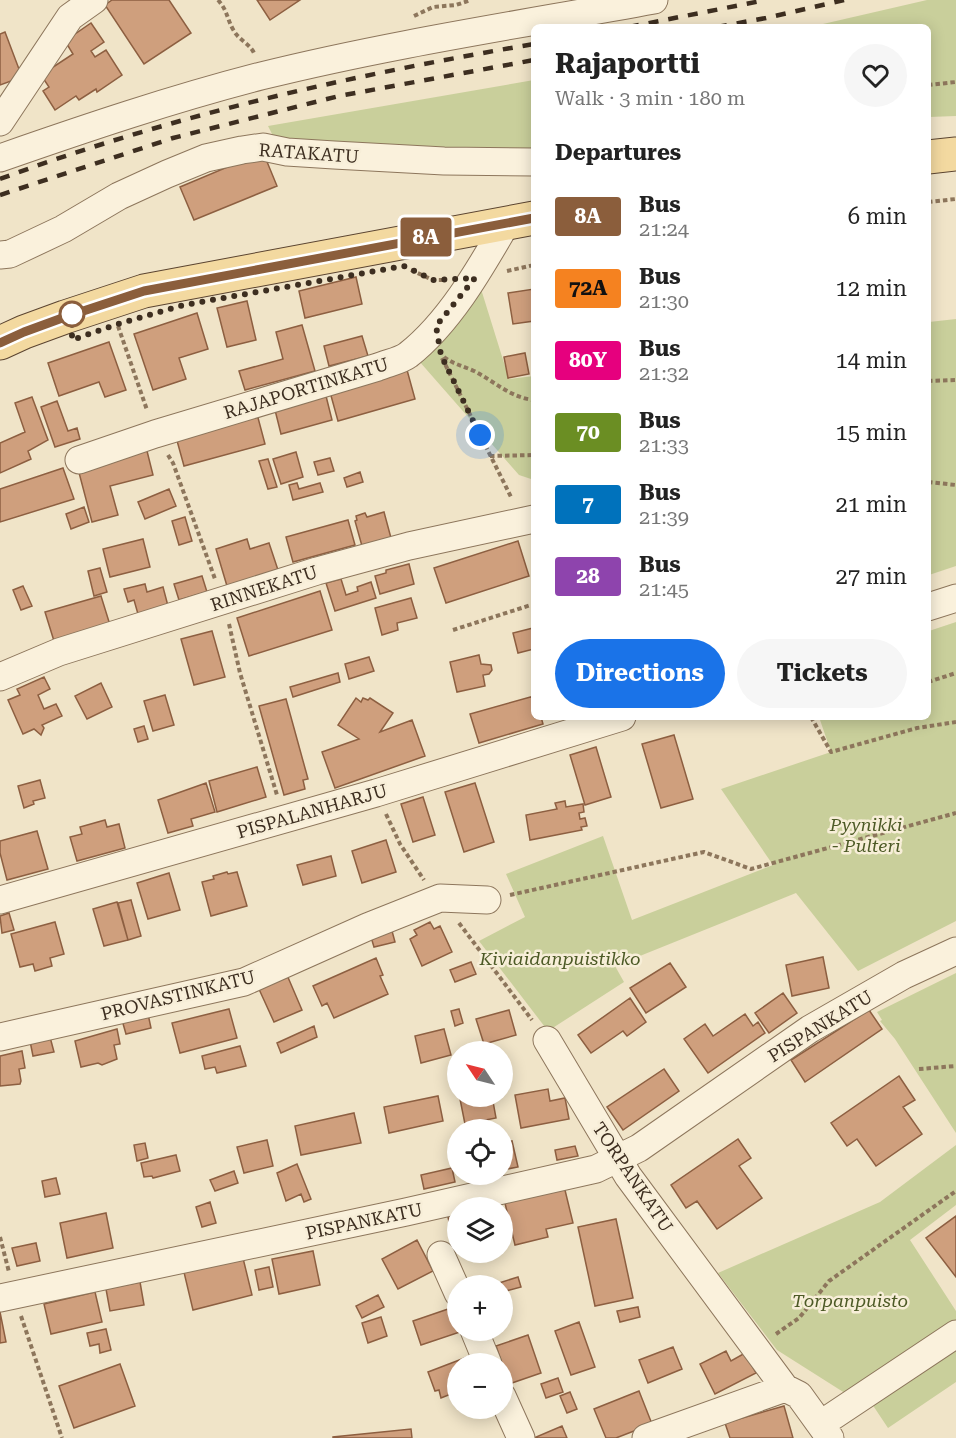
<!DOCTYPE html>
<meta charset="utf-8">
<style>
:root{--surface:#fff;--page:#f6f6f6;--text:#222;--muted:#767676;--accent:#1a73e8}
body{margin:0;font-family:"Roboto Serif",serif;background:var(--page);color:var(--text);height:100vh;display:flex;flex-direction:column;font-size:22px;white-space:nowrap}
*{box-sizing:border-box;margin:0}
p{font-size:20px;color:var(--muted)}
.icon{flex:none;width:33px;height:33px;fill:none;stroke:currentColor;stroke-width:2;stroke-linecap:round;stroke-linejoin:round}
.map{position:relative;flex:1;overflow:hidden}
.panel{position:absolute;left:531px;top:24px;width:400px;height:696px;display:flex;flex-direction:column;background:var(--surface);border-radius:9px;box-shadow:0 3px 15px #0003}
.panel>*{flex:none}
.badge{padding:0 12px;border-radius:4px;font-size:21px;line-height:39px}
.needle{width:39px;rotate:305deg}
.tools{position:absolute;left:447px;top:1041px;display:grid;gap:12px}
.tools a{display:grid;place-items:center;width:66px;height:66px;border-radius:50%;background:var(--surface);box-shadow:0 3px 15px #0003;font-size:30px}
.you{position:absolute;width:30px;height:30px;margin:-15px;border:4px solid #fff;border-radius:50%;background:#1a73e8;box-shadow:0 0 0 9px #1a73e833}
.map>.badge{position:absolute;translate:-50% -50%;box-shadow:0 0 0 3px #fff}
h2{padding:0 24px;font-size:22px;line-height:54px}
.round{display:grid;place-items:center;flex:none;width:63px;height:63px;border-radius:32px;background:var(--page)}
.summary{display:flex;align-items:center;justify-content:space-between;height:102px;padding:0 24px}
h1{font-size:28px;font-weight:700;line-height:45px}
.button{display:flex;gap:12px;margin-top:auto;padding:12px 24px}
.button a{flex:1;height:69px;border-radius:36px;background:var(--accent);color:#fff;font-size:24px;font-weight:700;line-height:69px;text-align:center}
.button a+a{background:var(--page);color:var(--text)}
ul{padding:0;list-style:none}
li{display:flex;align-items:center;gap:18px;height:72px;padding:0 24px}
li div{flex:1}
li b{display:block;font-size:22px}
li em{font-style:normal}
li .badge{min-width:66px;font-weight:700;text-align:center}
.map>svg:first-child{display:block}
.green{fill:#c9cf9b}
.building{fill:#cf9f7d;stroke:#8d5f41;stroke-width:1.5}
.lines{fill:none;stroke-linecap:round;stroke-linejoin:round}
.minor-casing{stroke:#8d765c;stroke-width:29}
.major-casing{stroke:#5b4430;stroke-width:35}
.path{stroke:#8d765c;stroke-width:4;stroke-dasharray:4.5 3;stroke-linecap:butt}
.minor{stroke:#faf1dc;stroke-width:27}
.major{stroke:#f3d9a0;stroke-width:33}
.rail{stroke:#3d2e20;stroke-width:4.5;stroke-dasharray:10 10;stroke-linecap:butt}
.line-casing{stroke:#fff;stroke-width:14}
.line{stroke:#8b5e3c;stroke-width:9}
.walk{stroke:#3d2e20;stroke-width:6;stroke-dasharray:0 10.8}
.stop-dot{fill:#fff;stroke:#8b5e3c;stroke-width:3}
.labels{text-anchor:middle;dominant-baseline:central;stroke-width:5;stroke-linejoin:round;paint-order:stroke}
.street-label{font-size:18px;fill:#3d2e20;stroke:#f7eed8}
.park-label{font-size:18px;font-style:italic;fill:#4d5a26;stroke:#f7eed8}
</style>
<div class="map">
<svg width="956" height="1438" viewBox="0 0 956 1438">
<rect width="100%" height="100%" fill="#f0e4c8"/>
<path class="green" d="M927,0h29v116l-27,1 -1,-90h-118z
M534,80v71l-258,-9 -8,-16z
M481,289l28,90 25,-3v104l-15,-5 -100,-114z
M956,319v247l-27,9v-253z
M956,622v299l-98,50 -62,-78 -181,73 9,16 -76,49 -69,-90 46,-24 -19,-43 97,-38 29,84 141,-55 -52,-76 110,-37 -12,-35h109l1,-86z
M956,973v160l-61,-94 -15,-18 2,-1 -5,-8z
M956,1145v60l-46,35 46,71v13l-108,71 -71,-45 -59,-77 162,-71z
M956,1342v40l-68,46 -18,-27z"/>
<path class="building" d="M112,0h57l22,33 -47,31 -39,-59z
M257,0h43l-30,20z
M91,23l13,19 -13,9 4,6 11,-7 16,25 -25,17 -1,-3 -17,11 -3,-4 -21,14 -12,-19 6,-4 -8,-12 32,-21 -8,-13z
M5,32l17,45 -22,8v-51z
M263,152l14,34 -83,34 -14,-33z
M356,277l6,27 -57,14 -6,-27z
M534,289v32l-21,3 -5,-31z
M247,301l9,39 -29,7 -10,-39z
M197,313l11,36 -29,9 7,21 -33,11 -19,-56z
M302,325l13,46 -70,19 -6,-19 44,-12 -7,-27z
M362,336l6,20 -39,10 -5,-20z
M109,342l17,48 -21,7 -6,-15 -40,14 -11,-33z
M525,353l4,21 -21,4 -4,-21z
M407,370l8,29 -77,22 -8,-29z
M326,396l6,24 -51,14 -6,-24z
M32,397l16,43 -20,11 3,8 -31,14v-30l25,-11 -10,-29z
M57,401l11,30 9,-3 3,11 -25,8 -14,-40z
M257,414l8,30 -81,22 -8,-29z
M146,447l7,28 -43,11 8,29 -26,7 -15,-57z
M296,452l7,25 -22,7 -8,-25z
M330,458l4,13 -16,4 -4,-13z
M268,459l9,28 -9,2 -9,-28z
M63,468l11,31 -74,23v-33z
M360,472l3,10 -16,5 -3,-9z
M297,483l2,6 21,-6 3,9 -30,8 -4,-15z
M169,489l7,17 -31,13 -7,-17z
M84,507l5,15 -18,7 -5,-15z
M384,512l7,26 -29,8 -7,-25 2,-1 -1,-4 9,-3 2,4z
M185,517l7,24 -13,4 -7,-24z
M348,520l7,25 -62,17 -7,-25z
M143,539l7,28 -40,10 -7,-28z
M247,539l3,10 19,-6 9,27 -51,16 -11,-37z
M518,541l11,35 -83,27 -12,-35z
M409,564l5,20 -34,10 -5,-18 11,-3v-3z
M100,568l7,24 -13,4 -6,-25z
M202,576l5,16 -28,8 -5,-16z
M341,579l5,16 12,-4 -1,-4 14,-5 5,16 -41,13 -9,-28z
M145,584l2,8 16,-5 5,19 -30,8 -4,-14 -6,2 -4,-13z
M23,586l9,20 -11,4 -8,-20z
M320,591l12,39 -83,26 -12,-38z
M101,596l9,29 -56,16 -9,-29z
M411,598l6,20 -20,5 1,7 -16,5 -7,-27z
M533,628l1,21 -16,4 -5,-20z
M212,631l13,46 -31,8 -13,-46z
M479,655l2,9 10,1 1,5 -3,4 -6,1 2,11 -28,6 -7,-30z
M369,657l5,14 -25,8 -4,-15z
M338,673l2,9 -47,15 -3,-10z
M44,677l6,12 -12,6 6,14 12,-5 6,12 -20,9 2,3 -3,7 -7,-6 -11,5 -15,-34 12,-5 -3,-6z
M101,683l11,24 -25,12 -12,-23z
M165,695l9,30 -21,6 -9,-30z
M534,696v21h7l2,7 -64,19 -9,-29z
M356,698l5,4 2,-4 5,2 2,-2 23,15 -13,19 32,-12 13,36 -90,32 -13,-36 37,-13 -21,-14z
M286,699l22,80 -5,1 2,9 -21,6 -25,-89z
M144,726l4,13 -10,3 -4,-13z
M674,735l19,64 -32,9 -19,-64z
M596,747l15,50 -26,8 -15,-50z
M257,767l9,30 -49,15 -8,-31z
M40,780l5,18 -12,3 1,3 -10,4 -6,-22z
M206,783l9,29 -24,7 2,7 -25,7 -10,-33z
M475,783l19,59 -30,10 -19,-60z
M423,797l12,38 -22,7 -12,-38z
M565,801l1,6 17,-3 1,8 -5,1 1,6 5,-1 2,8 -6,1 1,3 -52,10 -4,-25 31,-6 -2,-6z
M105,820l2,7 12,-3 6,24 -48,13 -7,-24 12,-3 -2,-7z
M37,831l11,38 -41,11 -7,-27v-12z
M386,840l10,32 -34,11 -10,-32z
M331,856l5,20 -33,9 -6,-20z
M227,872l1,2 9,-2 10,34 -36,10 -9,-34 12,-3 -1,-3z
M169,873l11,37 -32,9 -11,-36z
M131,900l10,36 -13,4 -10,-37z
M117,902l11,38 -24,6 -11,-37z
M9,913l5,17 -12,3 -2,-17z
M55,922l9,32 -14,4 2,8 -17,5 -2,-7 -13,3 -9,-33z
M430,922l4,7 6,-3 12,26 -30,14 -12,-27 7,-4 -3,-5z
M392,931l3,11 -21,5 -3,-10z
M823,957l6,31 -37,8 -6,-31z
M376,958l7,17 -3,1 8,18 -54,24 -7,-15 -5,3 -9,-20z
M471,962l5,12 -21,8 -5,-12z
M670,963l16,24 -40,26 -16,-25z
M287,975l15,35 -28,12 -16,-35z
M783,993l14,20 -28,20 -14,-20z
M630,998l16,24 -19,14 -4,-5 -32,22 -13,-18z
M229,1009l8,29 -57,15 -8,-30z
M459,1009l4,14 -8,3 -4,-15z
M509,1010l7,25 -32,9 -8,-25z
M869,1010l13,19 -77,53 -14,-22z
M148,1014l3,14 -25,6 -4,-14z
M745,1014l8,12 5,-4 7,11 -57,40 -24,-34 21,-15 8,12z
M314,1026l3,11 -36,16 -4,-10z
M117,1029l3,15 -6,1 3,14 -15,6 -4,-2 -17,4 -6,-26z
M444,1029l7,26 -30,8 -6,-27z
M50,1037l4,15 -21,4 -3,-15z
M240,1046l6,20 -29,7 -2,-6 -10,2 -3,-13z
M22,1051l3,17 -6,1 2,12 -1,3 -20,2v-30z
M664,1069l15,22 -56,39 -16,-23z
M899,1076l16,24 -12,7 19,27 -46,32 -19,-27 -10,7 -16,-23z
M548,1089l2,12 15,-3 4,21 -48,9 -6,-33z
M438,1096l5,25 -54,12 -5,-26z
M471,1096h21l4,22 -31,6 -5,-25z
M354,1113l7,30 -60,12 -6,-29z
M738,1139l13,19 -12,8 23,32 -45,31 -20,-28 -11,7 -15,-23z
M267,1140l6,26 -29,7 -7,-26z
M512,1141l6,26 -16,3v-27z
M145,1143l3,15 -11,3 -3,-16z
M575,1146l3,10 -21,4 -2,-10z
M176,1155l4,16 -27,7 -1,-2 -8,1 -3,-14z
M297,1164l14,35 -7,3 -3,-8 -15,7 -9,-28z
M452,1168l3,14 -31,7 -3,-14z
M234,1171l4,12 -23,8 -5,-11z
M56,1178l4,16 -15,3 -3,-16z
M564,1186l9,37 -27,6 2,8 -33,8 -11,-46z
M210,1202l6,21 -14,4 -6,-20z
M458,1209v31l-5,1 -6,-29z
M106,1213l7,35 -46,10 -7,-35z
M956,1216v61l-30,-39z
M616,1219l17,79 -38,8 -17,-79z
M417,1240l16,31 -35,18 -16,-30z
M36,1243l4,18 -23,5 -5,-18z
M313,1251l7,34 -41,9 -7,-35z
M242,1254l10,41 -59,15 -10,-42z
M269,1267l4,20 -14,3 -4,-20z
M518,1277l3,10 -19,5v-6h-2l-1,-3z
M140,1282l4,23 -34,6 -4,-22z
M95,1292l7,30 -51,12 -7,-30z
M378,1295l6,12 -22,11 -6,-12z
M638,1307l2,10 -20,5 -3,-11z
M451,1308l7,22 2,2 -39,13 -8,-24z
M0,1312l6,30 -6,1z
M381,1317l6,19 -19,7 -6,-20z
M579,1322l16,45 -24,8 -16,-44z
M106,1329l5,21 -11,3 -1,-9 -9,2 -3,-13z
M528,1335l13,38 -32,11 -13,-38z
M673,1347l9,22 -34,14 -9,-23z
M726,1351l5,10 14,-8 11,20 -41,21 -15,-30z
M475,1354l4,10h-21v31l-2,-3 -15,6 -2,-8 -4,1 -7,-19z
M120,1364l15,42 -61,22 -15,-42z
M558,1378l5,14 -17,6 -5,-14z
M639,1391l13,33 -36,14h-10l-12,-29z
M570,1392l7,17 -10,4 -7,-17z
M784,1406l9,32h-63l-5,-15z
M562,1426l5,12h-33z
M411,1429l1,9h-79v-1z"/>
<g class="lines">
<defs>
<path id="minor" d="M0,122l70,-105 24,-17
M0,158c86,-30 172,-59 261,-82 129,-32 262,-52 393,-76
M0,255l10,-1 53,-25 56,-33 48,-22 39,-16 36,-8 21,-3 24,5 47,3 110,6 90,1
M79,460l76,-26 223,-67c9,-4 22,-6 30,-12 42,-33 73,-88 99,-133
M928,607l28,-9
M0,677l59,-25 258,-81 92,-25 125,-27
M0,900l376,-107 246,-76
M0,1037l244,-55 123,-55 73,-29 47,2
M547,1040l81,136 157,212 14,7 31,43
M441,1255l17,38
M0,1298l406,-86 190,-43 43,-21 171,-119 94,-54 52,-24
M474,1330l14,34
M502,1396l19,42
M821,1424l135,-90
M646,1438l139,-50"/>
<path id="major" d="M928,157l28,-3
M0,343l24,-11 41,-15 79,-26 390,-73"/>
</defs>
<use href="#minor" class="minor-casing"/>
<use href="#major" class="major-casing"/>
<path class="path" d="M218,0c10,11 9,20 16,31 5,9 16,13 20,22
M414,16l19,-9 23,-2 15,-5
M928,85l28,-3
M928,202l28,-3
M411,270l22,10h10
M507,271l27,-6
M118,326l29,84
M444,357c9,7 19,9 30,14 20,10 37,27 60,29
M442,358l70,141
M928,381l28,-1
M168,455l5,8 42,116
M490,456l44,-1
M928,482l28,3
M229,624l11,49 37,122
M453,630l81,-26
M928,682l28,-9
M811,717l20,35 86,-24 39,-6
M386,814l14,30 24,36
M510,895l194,-43 47,17 205,-56
M459,923l73,97
M919,1069l37,-3
M0,1237l9,35
M21,1316l41,122
M776,1334l23,-16 30,-37 127,-90"/>
<use href="#minor" class="minor"/>
<use href="#major" class="major"/>
<path class="rail" d="M629,27l137,-27
M717,27l49,-9 78,-18
M0,179c173,-64 352,-104 534,-135
M0,195l173,-57 166,-42 195,-36"/>
</g>
<g class="lines">
<defs>
<path id="line" d="M0,343l24,-11 41,-15 79,-26 390,-73"/>
</defs>
<use href="#line" class="line-casing"/>
<use href="#line" class="line"/>
<path class="walk" d="M72,314v26l46,-16 66,-19 220,-39 29,14 42,-2 -39,48 5,29 39,80"/>
</g>
<circle class="stop-dot" cx="72" cy="314" r="12"/>
<g class="labels">
<g class="street-label">
<text transform="translate(309 153) rotate(4)">RATAKATU</text>
<text transform="translate(306 388) rotate(-17)">RAJAPORTINKATU</text>
<text transform="translate(264 588) rotate(-18)">RINNEKATU</text>
<text transform="translate(312 811) rotate(-16)">PISPALANHARJU</text>
<text transform="translate(178 995) rotate(-14)">PROVASTINKATU</text>
<text transform="translate(820 1026) rotate(-32)">PISPANKATU</text>
<text transform="translate(633 1177) rotate(56)">TORPANKATU</text>
<text transform="translate(364 1221) rotate(-12)">PISPANKATU</text>
</g>
<g class="park-label">
<text x="866" y="824">Pyynikki<tspan x="866" dy="21">- Pulteri</tspan></text>
<text x="560" y="958">Kiviaidanpuistikko</text>
<text x="850" y="1300">Torpanpuisto</text>
</g>
</g>
</svg>
<div class="tools">
<a><svg class="needle" viewBox="-14 -14 28 28"><path d="M0-13l5 13h-10z" fill="#e53935"/><path d="M0 13l5-13h-10z" fill="#767676"/></svg></a>
<a><svg class="icon" aria-label="locate" viewBox="0 0 24 24"><circle cx="12" cy="12" r="6"/><path d="M12 2v4M12 18v4M2 12h4M18 12h4"/></svg></a>
<a><svg class="icon" aria-label="layers" viewBox="0 0 24 24"><path d="M12 4l9 5-9 5-9-5zM3 14l9 5 9-5"/></svg></a>
<a>+</a>
<a>−</a>
</div>
<div class="you" style="left:480px;top:435px"></div>
<b class="badge" style="left:426px;top:237px;background:#8b5e3c;color:#fff">8A</b>
<section class="panel">
<div class="summary"><div><h1>Rajaportti</h1><p>Walk · 3 min · 180 m</p></div><a class="round"><svg class="icon" aria-label="heart" viewBox="0 0 24 24"><path d="M12 20l-8-8c-3-5 5-10 8-4 3-6 11-1 8 4z"/></svg></a></div>
<h2>Departures</h2>
<ul>
<li><span class="badge" style="background:#8b5e3c;color:#fff">8A</span><div><b>Bus</b><p>21:24</p></div><em>6 min</em></li>
<li><span class="badge" style="background:#f58220;color:#111">72A</span><div><b>Bus</b><p>21:30</p></div><em>12 min</em></li>
<li><span class="badge" style="background:#e6007e;color:#fff">80Y</span><div><b>Bus</b><p>21:32</p></div><em>14 min</em></li>
<li><span class="badge" style="background:#6b8e23;color:#fff">70</span><div><b>Bus</b><p>21:33</p></div><em>15 min</em></li>
<li><span class="badge" style="background:#0072bc;color:#fff">7</span><div><b>Bus</b><p>21:39</p></div><em>21 min</em></li>
<li><span class="badge" style="background:#8e44ad;color:#fff">28</span><div><b>Bus</b><p>21:45</p></div><em>27 min</em></li>
</ul>
<div class="button"><a>Directions</a><a>Tickets</a></div>
</section>
</div>
